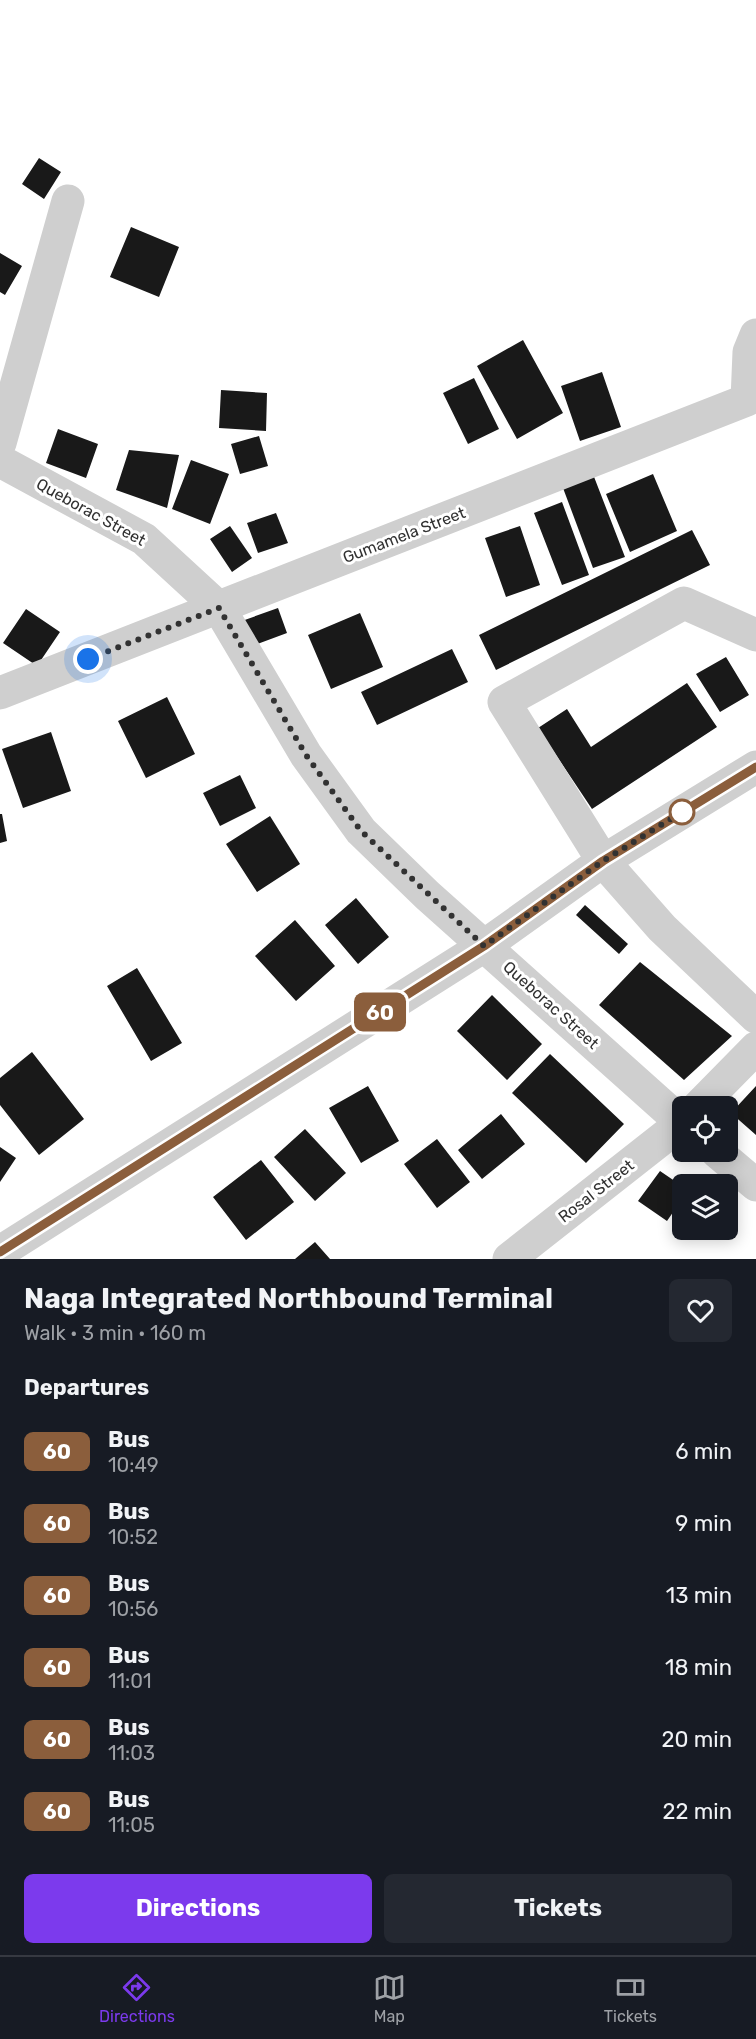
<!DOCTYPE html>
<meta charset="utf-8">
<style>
:root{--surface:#171b24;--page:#242831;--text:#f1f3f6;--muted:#9ea1a6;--line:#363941;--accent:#7c3aed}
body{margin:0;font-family:Rubik,sans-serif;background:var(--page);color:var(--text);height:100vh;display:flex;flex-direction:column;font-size:22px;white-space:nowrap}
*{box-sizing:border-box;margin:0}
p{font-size:20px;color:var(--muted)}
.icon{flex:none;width:33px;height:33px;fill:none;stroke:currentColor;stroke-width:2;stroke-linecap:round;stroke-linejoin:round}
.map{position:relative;height:1259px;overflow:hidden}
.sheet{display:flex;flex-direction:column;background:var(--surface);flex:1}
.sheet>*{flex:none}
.badge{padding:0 12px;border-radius:9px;font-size:21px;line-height:39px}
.tools{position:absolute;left:672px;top:1096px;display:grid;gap:12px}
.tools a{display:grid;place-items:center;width:66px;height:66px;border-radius:9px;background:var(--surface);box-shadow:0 3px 15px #0003;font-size:30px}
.you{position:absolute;width:30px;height:30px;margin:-15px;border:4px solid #fff;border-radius:50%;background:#1a73e8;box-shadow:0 0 0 9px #1a73e833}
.map>.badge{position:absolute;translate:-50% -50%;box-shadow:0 0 0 3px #fff}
h2{padding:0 24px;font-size:22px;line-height:54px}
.round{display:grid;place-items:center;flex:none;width:63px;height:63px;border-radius:9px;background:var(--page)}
.head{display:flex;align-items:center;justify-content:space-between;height:102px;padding:0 24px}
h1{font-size:28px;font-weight:700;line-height:45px}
.button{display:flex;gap:12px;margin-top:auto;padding:12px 24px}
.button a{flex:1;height:69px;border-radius:9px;background:var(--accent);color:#fff;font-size:24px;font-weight:700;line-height:69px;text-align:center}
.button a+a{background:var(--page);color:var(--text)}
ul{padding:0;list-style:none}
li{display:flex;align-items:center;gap:18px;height:72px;padding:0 24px}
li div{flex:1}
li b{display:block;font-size:22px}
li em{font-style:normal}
li .badge{min-width:66px;font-weight:700;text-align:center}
.tab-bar{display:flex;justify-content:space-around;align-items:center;height:84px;border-top:2px solid var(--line);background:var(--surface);font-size:16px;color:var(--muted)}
.tab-bar a{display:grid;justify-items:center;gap:3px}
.tab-bar .current{color:var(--accent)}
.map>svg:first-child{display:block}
.building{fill:#191919}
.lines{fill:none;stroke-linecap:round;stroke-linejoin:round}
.minor{stroke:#cfcfcf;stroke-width:33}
.line-casing{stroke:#fff;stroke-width:14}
.line{stroke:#8b5e3c;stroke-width:9}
.walk{stroke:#323232;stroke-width:6;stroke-dasharray:0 10.8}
.stop-dot{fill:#fff;stroke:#8b5e3c;stroke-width:3}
.labels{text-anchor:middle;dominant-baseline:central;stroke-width:6;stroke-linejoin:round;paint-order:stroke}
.street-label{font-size:16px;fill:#323232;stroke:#fff}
</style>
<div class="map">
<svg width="756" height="1259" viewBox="0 0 756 1259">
<rect width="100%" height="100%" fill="#fff"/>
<path class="building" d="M39,158l22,14 -17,27 -22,-15z
M131,227l48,20 -20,50 -49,-20z
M0,253l22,13 -17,29 -5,-3z
M523,340l40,73 -46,26 -40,-73z
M602,372l19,55 -41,14 -19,-55z
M474,378l25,51 -31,15 -25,-51z
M221,390l46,3 -1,38 -47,-3z
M58,429l40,15 -12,34 -40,-15z
M259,436l9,30 -28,8 -9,-30z
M129,450l50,5 -12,53 -51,-18z
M191,460l38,14 -19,50 -38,-15z
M591,469l34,88 -32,11 -33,-88z
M653,474l24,57 -47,21 -24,-58z
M562,502l27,73 -27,10 -28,-72z
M276,513l12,30 -30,10 -11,-30z
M230,526l22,32 -20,14 -22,-33z
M520,526l20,59 -34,12 -21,-59z
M692,530l18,35 -214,105 -17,-35z
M278,608l9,25 -38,14 -10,-25z
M26,609l34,23 -23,34 -34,-23z
M360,613l23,54 -52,22 -23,-54z
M452,649l16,33 -91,43 -16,-33z
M726,657l23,38 -29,17 -24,-38z
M687,683l30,44 -125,82 -54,-81 29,-19 24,38z
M167,697l28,57 -49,24 -28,-57z
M51,732l20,59 -48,17 -21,-59z
M240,775l16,33 -36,18 -17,-33z
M0,814h2l5,27 -7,2z
M270,816l30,48 -43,28 -31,-48z
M356,898l33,39 -31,27 -33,-39z
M585,905l43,39 -9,10 -43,-39z
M295,920l40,46 -39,35 -41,-45z
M640,962l92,74 -48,44 -85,-75z
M137,968l45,75 -31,18 -44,-75z
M492,995l50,49 -35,36 -50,-49z
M32,1052l52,67 -45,36 -39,-50v-27z
M550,1054l74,70 -38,39 -74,-70z
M368,1086l31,55 -38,22 -32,-55z
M756,1086v49l-25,-22z
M501,1114l24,30 -43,35 -24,-29z
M305,1129l41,44 -31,28 -41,-44z
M437,1139l33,43 -33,26 -33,-44z
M0,1147l16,11 -16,24z
M261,1160l33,42 -48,38 -33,-43z
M660,1171l22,15v13l-15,22 -29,-20z
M315,1242l15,17h-35z"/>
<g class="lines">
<path class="minor" d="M0,443l68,-242
M0,461l144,78 75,69 87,147 55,76 66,64 255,228
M756,635l-72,-32 -180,99 99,159 59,67 94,89
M0,693l747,-293 2,-48 7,-17
M698,1107l58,-59
M717,1152l39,33
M0,1252l484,-306 119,-85 153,-94
M509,1259l173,-136"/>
</g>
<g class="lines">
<defs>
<path id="line" d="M0,1252l484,-306 119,-85 153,-94"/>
</defs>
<use href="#line" class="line-casing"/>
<use href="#line" class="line"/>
<path class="walk" d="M88,659l131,-51 87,147 55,76 123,115 119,-85 79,-49"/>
</g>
<circle class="stop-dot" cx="682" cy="812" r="12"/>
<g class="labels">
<g class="street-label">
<text transform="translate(91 512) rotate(29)">Queborac Street</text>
<text transform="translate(404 535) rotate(-21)">Gumamela Street</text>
<text transform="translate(551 1005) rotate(42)">Queborac Street</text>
<text transform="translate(596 1191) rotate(-38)">Rosal Street</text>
</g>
</g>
</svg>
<div class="tools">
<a><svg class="icon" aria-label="locate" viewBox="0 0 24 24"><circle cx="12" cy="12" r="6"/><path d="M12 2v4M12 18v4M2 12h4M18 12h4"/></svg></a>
<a><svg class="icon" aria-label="layers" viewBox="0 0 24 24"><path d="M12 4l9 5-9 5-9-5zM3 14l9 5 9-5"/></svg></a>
</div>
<div class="you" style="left:88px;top:659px"></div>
<b class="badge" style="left:380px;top:1012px;background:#8b5e3c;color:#fff">60</b>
</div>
<section class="sheet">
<div class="head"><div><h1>Naga Integrated Northbound Terminal</h1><p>Walk · 3 min · 160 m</p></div><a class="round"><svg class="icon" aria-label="heart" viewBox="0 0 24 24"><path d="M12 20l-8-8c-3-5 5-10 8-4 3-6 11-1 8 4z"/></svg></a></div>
<h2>Departures</h2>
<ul>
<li><span class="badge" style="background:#8b5e3c;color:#fff">60</span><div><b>Bus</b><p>10:49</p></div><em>6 min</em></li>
<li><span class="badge" style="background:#8b5e3c;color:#fff">60</span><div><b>Bus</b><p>10:52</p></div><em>9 min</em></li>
<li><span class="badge" style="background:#8b5e3c;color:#fff">60</span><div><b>Bus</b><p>10:56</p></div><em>13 min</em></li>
<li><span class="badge" style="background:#8b5e3c;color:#fff">60</span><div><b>Bus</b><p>11:01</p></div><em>18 min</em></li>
<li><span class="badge" style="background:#8b5e3c;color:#fff">60</span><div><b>Bus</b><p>11:03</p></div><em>20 min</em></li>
<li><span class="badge" style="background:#8b5e3c;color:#fff">60</span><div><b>Bus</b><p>11:05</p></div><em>22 min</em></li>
</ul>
<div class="button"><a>Directions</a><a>Tickets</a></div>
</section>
<nav class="tab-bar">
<a class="current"><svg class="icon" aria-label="directions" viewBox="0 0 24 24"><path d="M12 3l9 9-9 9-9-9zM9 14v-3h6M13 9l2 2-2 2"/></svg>Directions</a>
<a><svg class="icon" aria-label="map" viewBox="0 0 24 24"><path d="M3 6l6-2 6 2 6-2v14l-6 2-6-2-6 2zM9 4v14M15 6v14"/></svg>Map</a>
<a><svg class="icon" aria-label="tickets" viewBox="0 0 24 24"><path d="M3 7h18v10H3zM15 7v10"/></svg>Tickets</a>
</nav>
